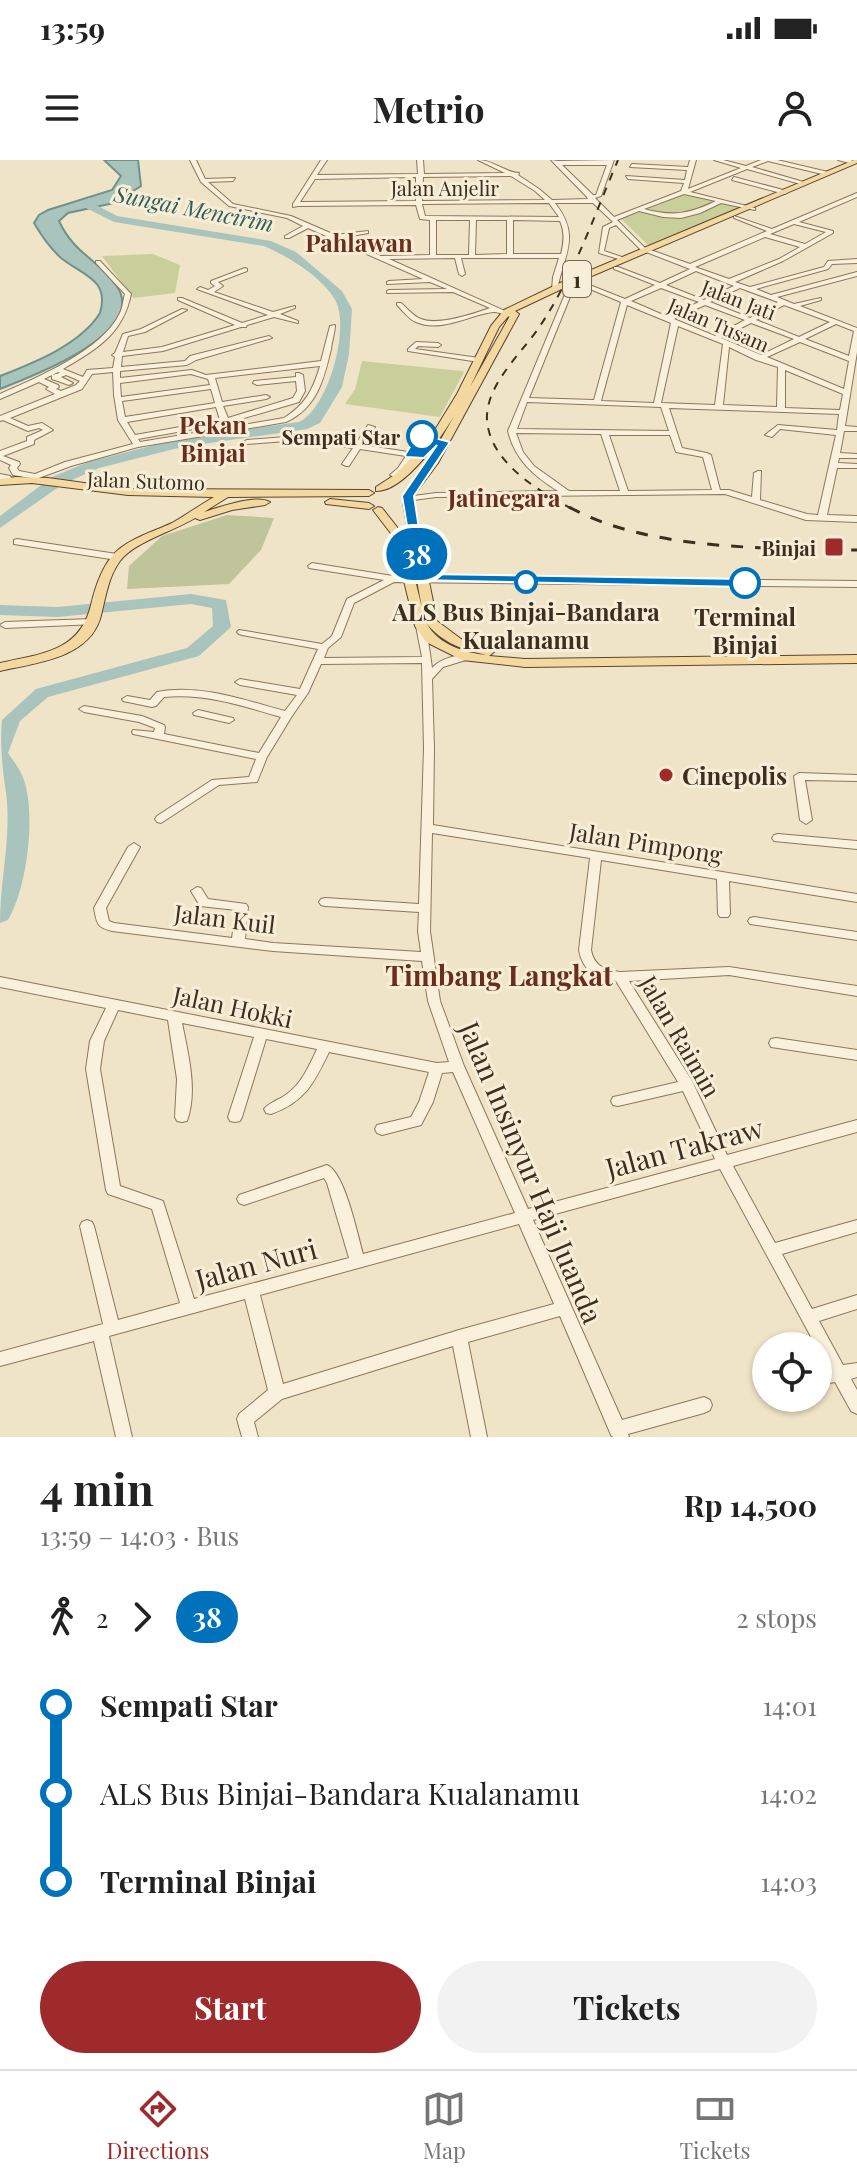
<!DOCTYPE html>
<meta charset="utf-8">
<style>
:root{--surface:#fff;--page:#f2f2f2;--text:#222;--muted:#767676;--line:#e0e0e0;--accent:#9e2a2b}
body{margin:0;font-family:"Playfair Display",serif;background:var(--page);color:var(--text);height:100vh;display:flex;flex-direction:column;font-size:30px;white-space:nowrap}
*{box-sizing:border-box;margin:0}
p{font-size:26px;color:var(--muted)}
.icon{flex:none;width:44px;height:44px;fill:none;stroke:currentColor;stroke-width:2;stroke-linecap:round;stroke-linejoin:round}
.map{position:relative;height:1277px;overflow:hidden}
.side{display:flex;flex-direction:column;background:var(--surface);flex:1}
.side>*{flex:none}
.badge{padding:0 16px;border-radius:26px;font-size:28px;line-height:52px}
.fabs{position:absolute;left:752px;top:1172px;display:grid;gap:16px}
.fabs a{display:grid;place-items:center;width:80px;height:80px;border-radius:50%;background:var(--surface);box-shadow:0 2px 6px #0004;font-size:40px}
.map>.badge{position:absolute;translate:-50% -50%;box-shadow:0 0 0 4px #fff}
.legs{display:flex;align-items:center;gap:12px;height:88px;padding:0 40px;font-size:26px}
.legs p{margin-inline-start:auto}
.summary{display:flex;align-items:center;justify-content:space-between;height:136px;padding:0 40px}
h1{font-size:44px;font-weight:700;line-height:60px}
.button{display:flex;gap:16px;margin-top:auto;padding:16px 40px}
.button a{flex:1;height:92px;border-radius:48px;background:var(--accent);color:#fff;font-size:32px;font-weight:700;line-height:92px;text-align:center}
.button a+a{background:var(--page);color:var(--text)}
ul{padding:0 40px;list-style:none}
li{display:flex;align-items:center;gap:28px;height:88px;font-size:30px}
li i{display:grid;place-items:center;width:12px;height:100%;margin:0 10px;background:currentColor}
li i::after{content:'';width:20px;height:20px;margin:-10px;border:6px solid;border-radius:50%;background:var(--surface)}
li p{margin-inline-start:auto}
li:first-child i{background:linear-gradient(#0000 50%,currentColor 0)}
li:last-child i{background:linear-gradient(currentColor 50%,#0000 0)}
.status{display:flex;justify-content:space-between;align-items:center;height:56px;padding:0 40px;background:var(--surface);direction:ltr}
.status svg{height:22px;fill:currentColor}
header{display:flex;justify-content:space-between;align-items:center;height:104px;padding:0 40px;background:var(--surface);font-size:36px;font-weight:700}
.tabs{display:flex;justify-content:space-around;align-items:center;height:112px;border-top:2px solid var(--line);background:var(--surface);font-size:22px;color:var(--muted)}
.tabs a{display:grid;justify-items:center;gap:4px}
.tabs .active{color:var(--accent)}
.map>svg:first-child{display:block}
.green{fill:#c9cf9b}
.cemetery{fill:#bfc49a}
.water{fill:#a9c4bc;stroke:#6f938a;stroke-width:2}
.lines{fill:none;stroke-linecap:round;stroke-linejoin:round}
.river{fill:#a9c4bc;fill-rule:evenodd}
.minor-casing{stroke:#8d765c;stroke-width:2}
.major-casing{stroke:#5b4430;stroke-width:2}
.minor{fill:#faf1dc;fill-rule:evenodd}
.major{fill:#f3d9a0;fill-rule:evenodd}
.rail-far1{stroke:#3d2e20;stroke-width:2;stroke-dasharray:8 8;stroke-linecap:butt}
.rail{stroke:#3d2e20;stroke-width:3;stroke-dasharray:12 12;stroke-linecap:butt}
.line-1{fill:#0072bc;stroke:#fff;stroke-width:2}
.stop-1-dot{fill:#fff;stroke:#0072bc;stroke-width:4}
.poi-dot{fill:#9e2a2b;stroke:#f7eed8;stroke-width:3}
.labels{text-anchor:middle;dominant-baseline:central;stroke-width:6;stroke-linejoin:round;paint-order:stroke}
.far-street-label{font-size:20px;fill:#3d2e20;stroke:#f7eed8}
.far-stop-label{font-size:20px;font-weight:bold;fill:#3d2e20;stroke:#f7eed8;text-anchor:end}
.far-poi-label{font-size:20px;font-weight:bold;fill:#3d2e20;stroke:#f7eed8;text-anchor:end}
.far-water-label{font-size:22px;font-style:italic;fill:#2f5d5a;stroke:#f7eed8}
.shield{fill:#f7eed8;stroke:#756857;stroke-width:2}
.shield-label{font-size:22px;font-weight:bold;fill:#3d2e20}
.far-quarter-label{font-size:24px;font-weight:bold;fill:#6b2e1e;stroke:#f7eed8}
.stop-label{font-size:24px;font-weight:bold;fill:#3d2e20;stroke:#f7eed8}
.poi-label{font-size:24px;font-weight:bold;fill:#3d2e20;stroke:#f7eed8;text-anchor:start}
.street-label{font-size:24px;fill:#3d2e20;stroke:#f7eed8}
.quarter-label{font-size:28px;font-weight:bold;fill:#6b2e1e;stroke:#f7eed8}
.near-street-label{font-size:28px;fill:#3d2e20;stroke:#f7eed8}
</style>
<div class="status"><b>13:59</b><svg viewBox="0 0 49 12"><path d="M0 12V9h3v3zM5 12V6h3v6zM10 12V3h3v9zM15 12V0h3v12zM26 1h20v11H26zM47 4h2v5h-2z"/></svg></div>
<header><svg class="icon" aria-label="menu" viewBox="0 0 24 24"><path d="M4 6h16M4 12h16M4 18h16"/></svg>Metrio<svg class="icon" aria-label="person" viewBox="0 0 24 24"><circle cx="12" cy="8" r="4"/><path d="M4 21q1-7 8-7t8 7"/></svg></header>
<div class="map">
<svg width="857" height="1277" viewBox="0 0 857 1277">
<rect width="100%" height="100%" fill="#f0e4c8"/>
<path class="green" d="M686,34l58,14 -95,38 -28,-27z
M153,94l27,11 -5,28 -42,5 -31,-42z
M362,201l100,10 2,1 -24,45 -95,-13 10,-15z"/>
<path class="cemetery" d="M227,355l47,3 -13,32 -32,34 -102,5 2,-23 33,-30z"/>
<path class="water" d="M104,0h34l3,26 -27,17 -46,10 -9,8c16,34 38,37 57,64 35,48 -86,92 -116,104v-13c33,-13 80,-31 100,-63 10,-34 -18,-38 -39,-55 -10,-9 -20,-23 -27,-35l5,-8 9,-5 64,-20 9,-14z"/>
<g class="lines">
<path class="river" d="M88,38h8v7l21,11 154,25 25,11 46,39 10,18 -3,45 -7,33 -22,36 -13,6 -125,18 -83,21 -36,16 -63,44v-12l52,-39 36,-15 94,-24 117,-16c29,-13 53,-97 35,-124 -15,-23 -45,-41 -70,-52l-150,-24 -28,-14z
M191,434l35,6 5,27 -32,29 -151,41 -28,24 -12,32c6,9 13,17 16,27 12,36 3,108 -16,140l-8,3c0,-46 13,-92 5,-137 -3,-20 -5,-46 -3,-66l34,-31 151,-41 26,-22 -1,-18 -21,-4 -133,13 -58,-2v-10l58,2z"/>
<defs>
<path id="minor" d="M190,0h6l9,19 30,-1 -2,3 -25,1 25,22 58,12 44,19 33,-4v2l-27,5 40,18 49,-1v-35l-10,-1 -4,-14 -118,1 -5,1v-3l28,-44h6l-10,15 101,-1 -1,-14h6l1,14 81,-1 -27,-13c15,0 26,12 41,13l-1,2 21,14 13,11 36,-1 -1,-2 -36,-37 7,1 56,-1 -13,36 -6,2 19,19 67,-26 3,-8 -56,-4 -2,-3 59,4 2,-10 -57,-3 2,-3 56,3 2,-7h6l-8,29 53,-21 -27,-8h9l23,6 15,-6h16l51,12 -2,3 -58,-14 -16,6 55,16 -3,2 -57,-16 -57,23 65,16v2l-34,-7 -21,10 -19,5 -18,-1 -24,-6 -22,9 28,28 45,16 77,-33 -33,-13v-2l38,13 85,-36v4l-58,25 34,9v2l-50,28 -48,21 15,5 74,-20 4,-6 29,-2v4l-25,1 -4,5 -72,20 15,6 86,-23v4l-80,21 17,7 27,-6v2l-21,6 57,22v24l-12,74 12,1v4h-13l-4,22 17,1v4h-18l-1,5 19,1v4h-20l-10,47 30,1v6l-51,-2 -81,-26 -289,3 -30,4v-4l30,-4 122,-2c-24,-15 -43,-31 -50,-60l60,-144 3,-2 3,2 -45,111 65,2 27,-98 -43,-18v-2h4l43,17 30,-14 -41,-16v-2h4l42,16 30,-14 -49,-19 -25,-25 -7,3 -5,23 24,8 -3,2 -26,-8 4,-26 10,-5 -20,-19h-38c27,34 8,52 2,88l-5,-1 1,-13 6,-19h-98l4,16 -3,2 -3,-2 -4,-16 -66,1 127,57c-10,3 -14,-5 -23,-4 -24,3 -52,21 -77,10 -7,-3 -13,-11 -19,-17v-2h4c6,5 12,13 20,16 17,7 52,-5 69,-11l-37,-16 -66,1v-2l2,-1 58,-1 -17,-7 -43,2v-2l2,-1 34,-2 -115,-51 -19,10h-4v-2l18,-10 -16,-8 -58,-12 -28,-24zM562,5h45l-11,30h-3zM511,16l24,15 10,9 -123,1 1,-24zM416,17v24l-116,1 15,-23zM684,34l32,7c-27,13 -43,16 -72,8zM549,43l10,14 -134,-1 -3,-12zM436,60h34l-1,35h-33zM476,60h31v34l-32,1zM513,60l47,1c5,11 4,22 1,33h-48zM794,64l32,8 -21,12 -35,-10zM765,77l35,10 -21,12 -50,20 -34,-12zM696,111l38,15 -30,14 -38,-15zM661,128l38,14 -31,15 -37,-16zM740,128l38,14 -28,16 -40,-16zM627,145l44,18 -17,80 -53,-2zM705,145l40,15 -30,16 -41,-17zM784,145l46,17 -31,15 -43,-17zM751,163l43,16 -33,16 -40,-17zM836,164l18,7 -5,25 -44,-17zM678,166l45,18 -8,61 -54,-2zM800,182l49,19 -5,28 -77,-32zM729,187l27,13 22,7 -1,40 -54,-2zM785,210l58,24 -3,16 -55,-2zM527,242l134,5 8,24 -152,-2zM669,248l170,6 -2,16 -59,-5 -13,10 7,2 8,-8 56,6 -18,80 -11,-1 -47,-14 1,-29h-3l-4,2 -2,24 -23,-7h-9l-9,-35 -4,-2 -25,-5zM516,273l85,1 19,57h-51l-35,-25 -11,-14zM609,275h61l6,17 27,5 9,33 -84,1z
M838,0h13l5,2 -3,2z
M734,17l53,14 1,1 -3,2 -53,-14z
M96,101h4l31,33c-8,40 -34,55 -68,75l20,8 4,-7 26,-2 2,-11 -3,-2 3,-2 8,-19 18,-5 41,-20 5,1 -42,22 -17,4 -5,16 39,-5 73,-22 -57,-25v-2h4l60,25 26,-8 -71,-26 3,-2 8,3 7,-4 -4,-3v-2l34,-13 2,1v2l-29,11 5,4 -9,6 59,20 22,-6v2l-15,6 18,7v2l-24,-6 -27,8 -1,2h-5l-78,24 -41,5 -1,11 64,-6 5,-5 79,-20 3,2 -76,22 -9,5 -67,6v7l72,-8 14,5 115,-14 9,-35 5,-1c0,7 -3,16 -4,24 -7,30 -14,59 -45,73l-148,25 -67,19 -35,13 -23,-4 -4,-7 2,-3 -11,-5v-9l27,-10v-4l16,-7 -4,-2 -11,3 -25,-11 -3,1v-5l55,-22 -9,-5 3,-2 -10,-5 -39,17v-5c36,-16 102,-43 120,-81 3,-6 3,-13 5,-19l-29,-31zM320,206c-7,24 -15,39 -36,52l-144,24 -2,-3 89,-16 72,-21 6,-11 -2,-16 -4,-2h-3v4l-42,4 -1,2 4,2 39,-4 1,10 -4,7 -65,20 -5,-12 43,-7 4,-2 -4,-2 -44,7 -7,-24zM58,212l2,1 -8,2v4l17,6 4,-2 -12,-6 5,-2 14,6 -4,4 -15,6 -5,-2 3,-2 -1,-2 -14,-6zM113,212l1,23 4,25 15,24 -68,18 -30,12 -16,-3 -2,-3 3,-4 -1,-2 -16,-6 31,-12v-4l19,-10 -11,-7 -14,3 -18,-8 72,-29 10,-15zM191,214l17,5 2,6 -89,12 -1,-14zM211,229l4,14 -90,14 -3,-16zM216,247l4,13 -85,15 -8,-13z
M416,182l22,1 3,2 -3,2 -20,-1 -3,3 64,9 4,2 -4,2 -71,-11v-2z
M368,265l7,2 -12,18 45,7 11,-18h3l4,2 -10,17 8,3 -4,2 -7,-1 -9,15 -10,5 -4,-2 8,-7 8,-12 -46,-7 -11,17h-3l-4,-2 11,-16 -54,-8 -52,4 -4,-2 4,-2 52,-4 57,8z
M0,314l10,2 1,2 -4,2 -7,-1z
M95,321l32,3 4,2 -4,7h-3l-4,-2 2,-3 -27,-3z
M17,379l100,15 4,3 -4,3 -103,-16v-4z
M312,403l81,13 464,5v6l-463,-5 -40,21 -13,34 -13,11 -4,10 98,-1 -6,-31 5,-3 5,3 6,42c8,-9 26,-14 37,-13l2,2 -2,2 -26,8 -11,12 2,69 -1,77 424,69v8l-128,-21 1,33 -2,3h-8l-2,-3 -1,-35 -116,-19 -10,90c3,16 14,20 29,22l109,-5 128,19v10l-128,-21 -100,6 63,100 35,74 130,-35v12l-124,34 42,77 82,-23v12l-75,22 30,55 45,-14v14l-38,12 24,44 14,-2v14l-6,2 6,11v24l-6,-3 -16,-29 -17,3v-14l10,-2 -10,-19v-4h-2l-96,-177 -187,51 89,200 82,-23 6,3 2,5 -2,5 -6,3 -76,21 1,3h-16l-2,-2 -51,-119 -92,26 19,95h-16l-18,-91 -171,53 -28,23 4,15h-16l-5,-18 2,-5 29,-24 -23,-91 -136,37 23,101h-16l-22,-96 -94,25v-14l103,-28 -23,-98 2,-4 5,-2 5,2 2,4 24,94 62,-17 -28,-94 -44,-15 -2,-4 -20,-121 4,-28 16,-33 -106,-21v-10l437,86 12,-1 -21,-61 -6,-40 -149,-10 -161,-20c-16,-4 -15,-8 -18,-23l34,-61 6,-4 6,4 -34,61 3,13 5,2 118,15 4,-28 -36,-4 -9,-15 6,-4 4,1 7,11 38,5 2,3 -3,32 28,4 148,9 -3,-21 1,-19 -94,-6 -4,-1 -2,-3 2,-3 4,-1 94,6 5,-156 -2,-85 -101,1 -13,29 -16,23 -25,41 -10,25 -38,3 -58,38 -4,-1 -2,-3 2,-3 55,-36 37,-3 7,-18 -123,-25 -1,-2 1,-2 21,2 1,-4 -16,-6 -55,-10 -5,-3 5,-3 58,10 22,9 1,2 -1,7 95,19 22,-36c-38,-11 -77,-24 -117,-20l-8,9 -4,1 -29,-6 -1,-2 5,-3 23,4 7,-8c43,-8 87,8 128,19l12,-16 -57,-10 -5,-3 5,-3 60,10 18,-40 -76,-14 -3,-1 -2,-2 2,-2 83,14 10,-8 15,-37 37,-19 -75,-12 -1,-2zM432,673l158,25 -11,92c4,22 17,27 37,31l62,101 -60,14 -5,1 -2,4 2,4 5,1 65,-15 32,68 -187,50 -64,-143 -24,-65 -10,-70zM118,850l50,10 9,59 -2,38 2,4 5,1 5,-1c11,-30 1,-68 -5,-98l72,14 -26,80 2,4 5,1 5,-1 2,-4 24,-78 51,10c-8,17 -15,34 -30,45 -8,6 -17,8 -23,15l2,4 5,1c34,-12 43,-31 58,-62l100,20 -10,30 -8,15 -34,8 -2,4 2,4 5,2 39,-10 12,-23 9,-29 11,-1 62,141 -152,41c-6,-21 -18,-81 -36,-89l-88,30 -2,4 2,4 5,2 80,-27 3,5 22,75 -155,41 -31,-98 -43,-15 -20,-117 4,-28zM519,1064l35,80 -95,26 -176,54 -23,-89z
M93,459l5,3 -2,2 -91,4 -5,-3 5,-3z
M198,550l35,8 1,2 -5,3 -35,-8 -1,-2z
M799,613l58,2v6l-52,-1 7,40 -6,4 -6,-4 -6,-44z
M778,674l79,7v8l-83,-8 -2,-3 2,-3z
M754,757l103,15v8l-107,-16 -2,-3 2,-3z
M776,878l81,12v10l-86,-13 -2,-4 2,-4z"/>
<path id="major" d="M854,0h3v3l-291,124 -51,24 4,3 -81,149 -26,35 -4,1 -5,-3 25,-34 29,-51c-13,23 -52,81 -81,80v-4l20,-13 34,-36 27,-44 34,-68 13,-16 56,-27zM511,153v1l-41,73 29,-60z
M16,317l32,1 80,11 241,1 5,3 -5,3 -141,1 -24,15c16,-5 52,-18 66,-10l-5,3 -33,5 -32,10 -5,-2c-21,13 -61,24 -75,43 -13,18 -14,37 -20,58 -13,40 -66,44 -100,52v-8c40,-9 80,-11 91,-58 4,-17 10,-36 22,-50 14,-16 40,-23 59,-32 14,-8 28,-18 42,-26l-86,-2 -96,-12 -32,2v-6z
M330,339l39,4 5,3 -5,3 -43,-5 -1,-2z
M408,340l5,3 24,118 24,18 31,10 2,3 -5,4 36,3 332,-4v8l-332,4 -63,-7 -36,-18 -11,-16 -22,-90 -20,-26 5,-3 4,1 22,28 18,72 -19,-105zM427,464c16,19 36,26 60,31 -23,-2 -49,-11 -60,-31z"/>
</defs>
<use href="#minor" class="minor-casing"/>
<use href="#major" class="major-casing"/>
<use href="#minor" class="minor"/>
<use href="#major" class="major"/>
<path class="rail-far1" d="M572,349c-33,-18 -82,-46 -85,-89 -2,-35 35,-67 53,-94 34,-51 54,-110 78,-166"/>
<path class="rail" d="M569,347c80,44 198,41 288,43"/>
</g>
<path class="line-1" d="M422,273l5,3 -6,11 10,-10 19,5 -36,54 12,78 319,5 7,4 -7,4 -329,-7 -14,-84 35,-51 -13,13 -18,-1 -1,-2 13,-21z"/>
<g class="stop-1-dot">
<circle cx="422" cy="276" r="14"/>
<circle cx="526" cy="422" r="10"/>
<circle cx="745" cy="423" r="14"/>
</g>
<g class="poi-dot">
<rect x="824" y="377" width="20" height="20" rx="4"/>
<circle cx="666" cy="615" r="8"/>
</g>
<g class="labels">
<g class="far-street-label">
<text x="445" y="27">Jalan Anjelir</text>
<text transform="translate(739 139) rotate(21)">Jalan Jati</text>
<text transform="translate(719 164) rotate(23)">Jalan Tusam</text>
<text transform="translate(146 320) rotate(2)">Jalan Sutomo</text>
</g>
<g class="far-stop-label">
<text x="400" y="276">Sempati Star</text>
</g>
<g class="far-poi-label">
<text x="816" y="387">Binjai</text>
</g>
<g class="far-water-label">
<text transform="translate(194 48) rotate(11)">Sungai Mencirim</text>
</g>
<rect class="shield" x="563" y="101" width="28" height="36" rx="6"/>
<g class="shield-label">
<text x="577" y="119">1</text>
</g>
<g class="far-quarter-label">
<text x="359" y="82">Pahlawan</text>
<text x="213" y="264">Pekan<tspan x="213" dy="28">Binjai</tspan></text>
<text x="504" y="337">Jatinegara</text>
</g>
<g class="stop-label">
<text x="526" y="451">ALS Bus Binjai-Bandara<tspan x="526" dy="28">Kualanamu</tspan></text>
<text x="745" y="456">Terminal<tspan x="745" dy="28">Binjai</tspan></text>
</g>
<g class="poi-label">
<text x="682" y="615">Cinepolis</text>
</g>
<g class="street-label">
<text transform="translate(646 682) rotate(9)">Jalan Pimpong</text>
<text transform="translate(225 758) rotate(7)">Jalan Kuil</text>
<text transform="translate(233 846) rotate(12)">Jalan Hokki</text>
<text transform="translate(681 876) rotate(60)">Jalan Raimin</text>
</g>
<g class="quarter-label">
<text x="499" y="814">Timbang Langkat</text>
</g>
<g class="near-street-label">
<text transform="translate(684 987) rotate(-15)">Jalan Takraw</text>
<text transform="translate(532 1012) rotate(67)">Jalan Insinyur Haji Juanda</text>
<text transform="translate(256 1103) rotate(-15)">Jalan Nuri</text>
</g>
</g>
</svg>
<div class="fabs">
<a><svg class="icon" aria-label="locate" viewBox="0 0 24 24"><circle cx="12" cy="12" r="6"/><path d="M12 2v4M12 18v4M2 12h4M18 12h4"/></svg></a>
</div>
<b class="badge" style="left:417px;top:394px;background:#0072bc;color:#fff">38</b>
</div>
<section class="side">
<div class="summary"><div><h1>4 min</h1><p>13:59 – 14:03 · Bus</p></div><b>Rp 14,500</b></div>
<div class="legs"><svg class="icon" aria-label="walk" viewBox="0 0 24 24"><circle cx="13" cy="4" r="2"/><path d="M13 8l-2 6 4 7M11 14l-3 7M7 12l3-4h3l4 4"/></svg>2<svg class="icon" aria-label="forward" viewBox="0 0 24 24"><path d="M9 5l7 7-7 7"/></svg><b class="badge" style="background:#0072bc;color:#fff">38</b><p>2 stops</p></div>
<ul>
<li><i style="color:#0072bc"></i><b>Sempati Star</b><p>14:01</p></li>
<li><i style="color:#0072bc"></i><span>ALS Bus Binjai-Bandara Kualanamu</span><p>14:02</p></li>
<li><i style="color:#0072bc"></i><b>Terminal Binjai</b><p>14:03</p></li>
</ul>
<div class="button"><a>Start</a><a>Tickets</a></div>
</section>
<nav class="tabs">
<a class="active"><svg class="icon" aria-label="directions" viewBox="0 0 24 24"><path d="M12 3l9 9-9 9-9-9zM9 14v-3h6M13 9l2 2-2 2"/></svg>Directions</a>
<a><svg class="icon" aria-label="map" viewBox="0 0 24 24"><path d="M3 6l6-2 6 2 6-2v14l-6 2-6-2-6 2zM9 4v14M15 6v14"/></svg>Map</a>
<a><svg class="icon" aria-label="tickets" viewBox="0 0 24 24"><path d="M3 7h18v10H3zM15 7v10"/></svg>Tickets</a>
</nav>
